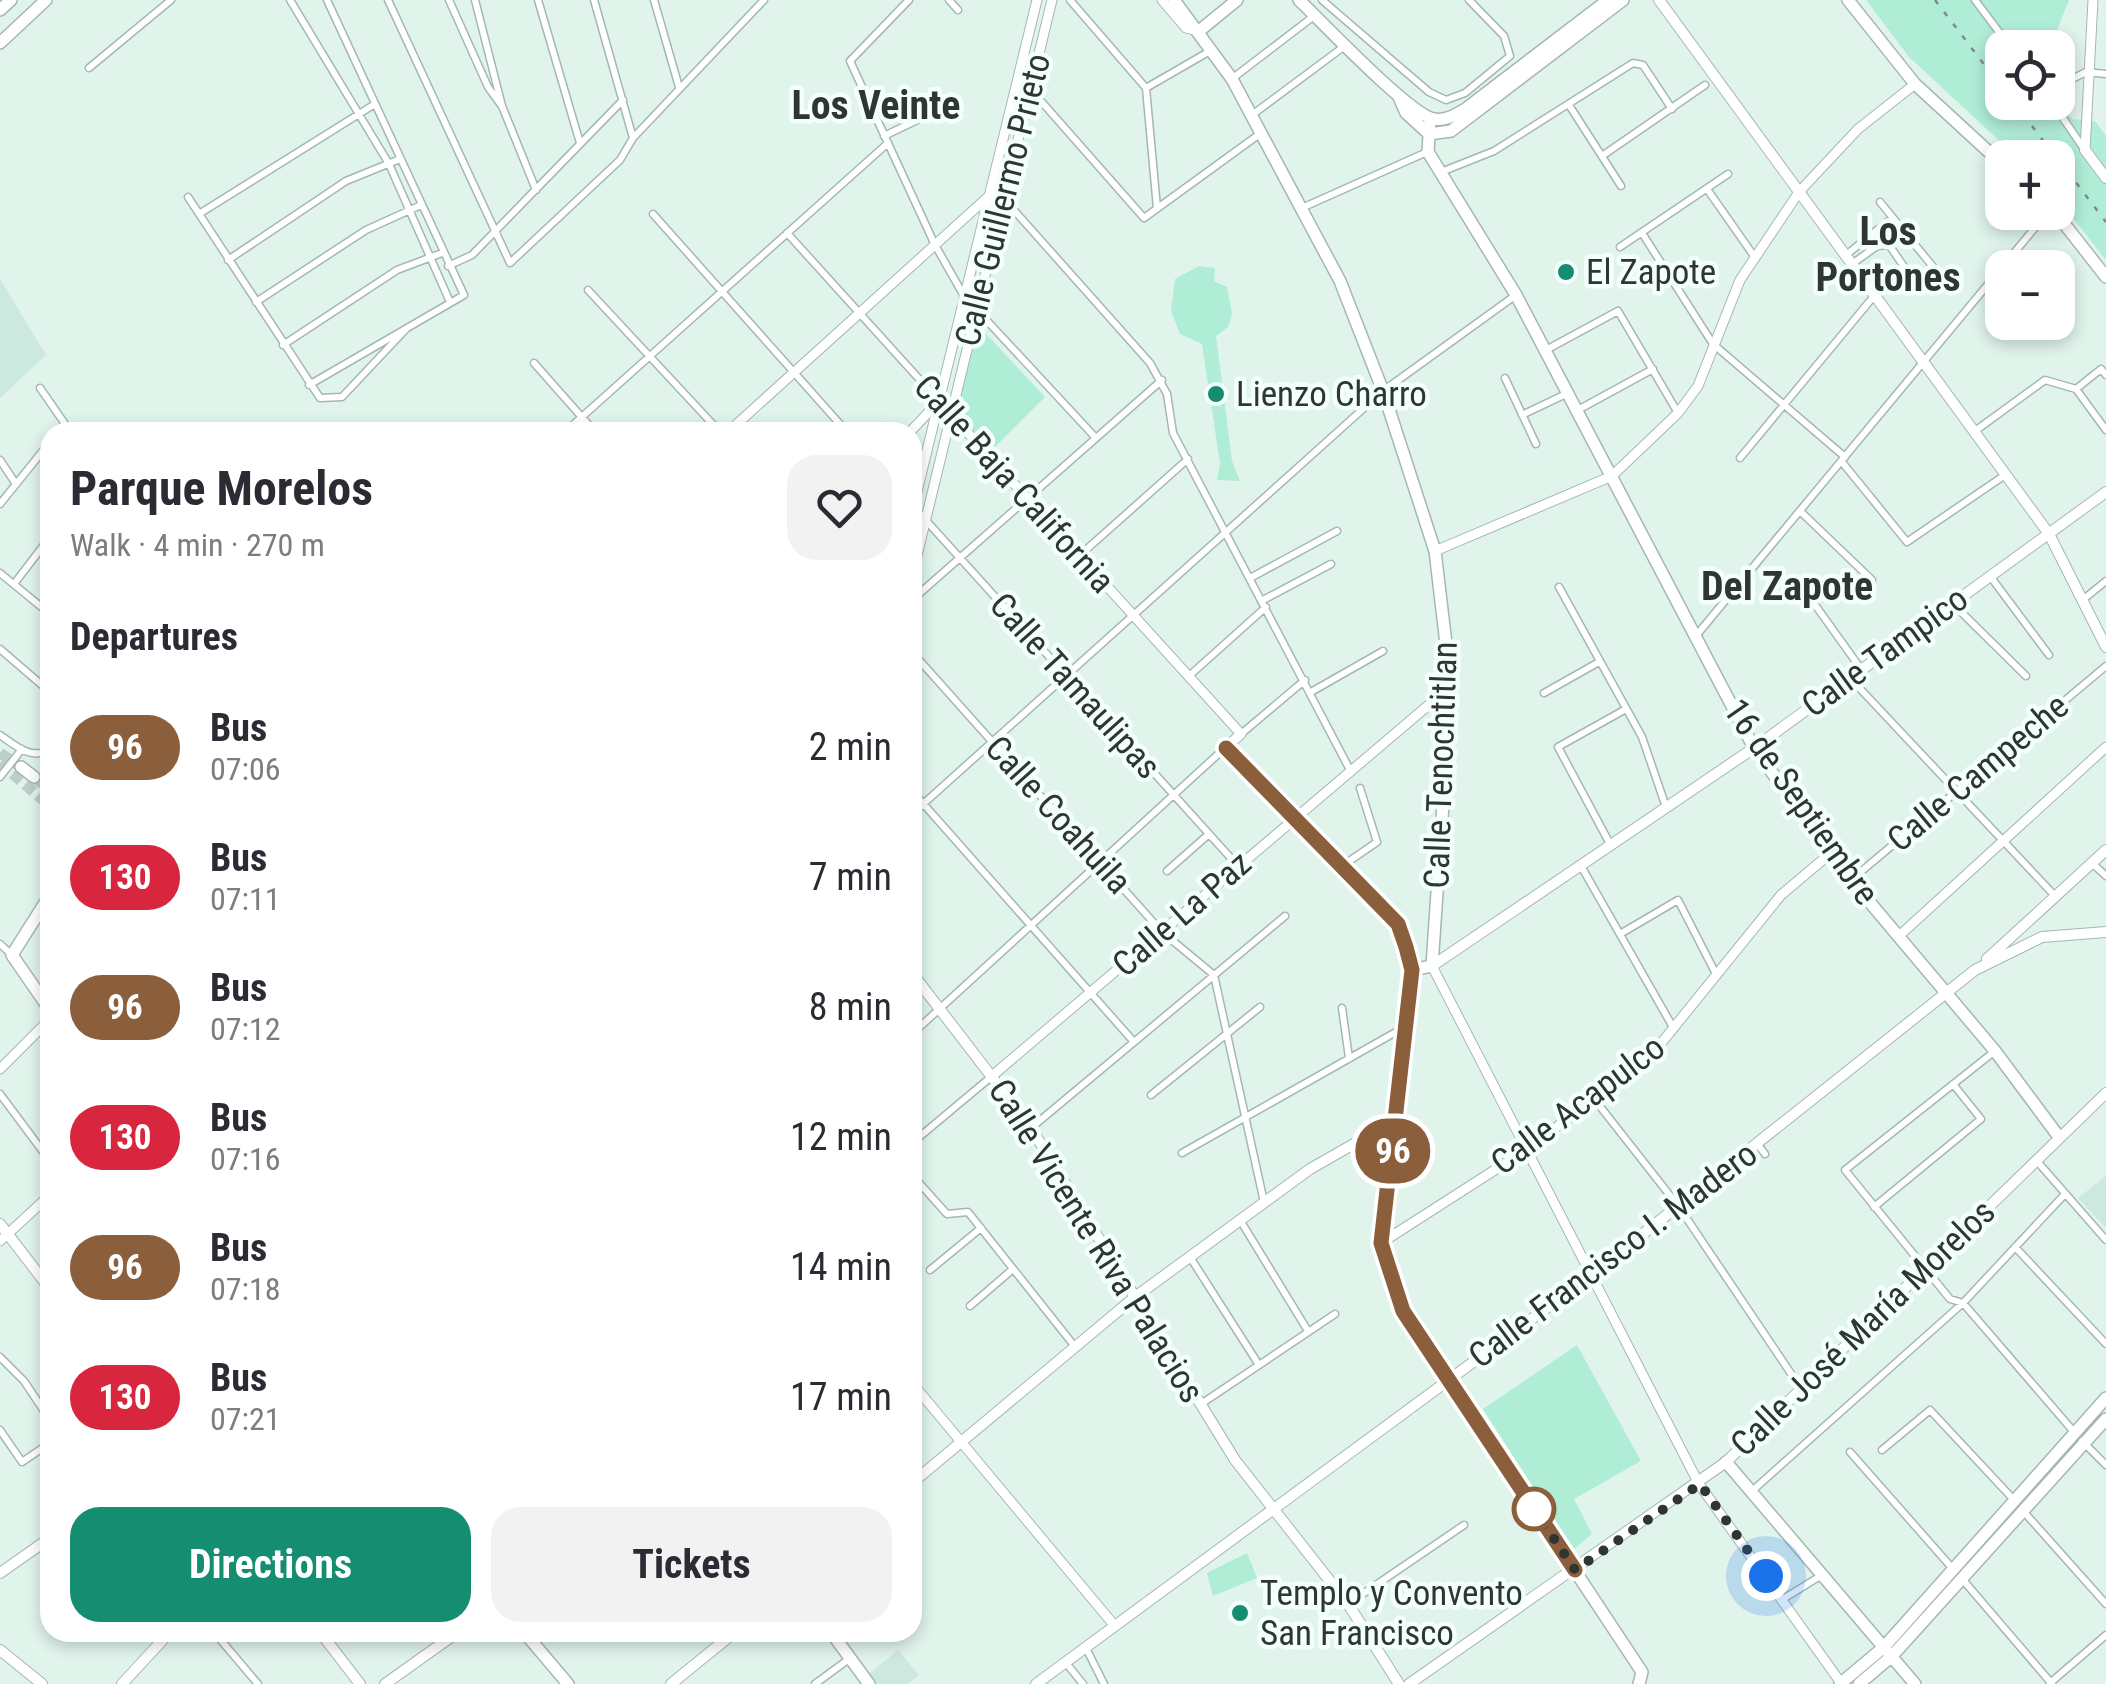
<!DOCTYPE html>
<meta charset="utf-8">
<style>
:root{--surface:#fff;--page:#f2f2f3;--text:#2b2b33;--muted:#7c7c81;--accent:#158d70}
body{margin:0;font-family:"Roboto Condensed",sans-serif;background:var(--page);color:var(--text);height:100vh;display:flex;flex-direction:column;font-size:38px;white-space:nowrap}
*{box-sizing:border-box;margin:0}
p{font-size:32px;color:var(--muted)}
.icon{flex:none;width:55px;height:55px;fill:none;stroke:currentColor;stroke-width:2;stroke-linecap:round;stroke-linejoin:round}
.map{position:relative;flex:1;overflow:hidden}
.side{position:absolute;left:40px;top:422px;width:882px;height:1220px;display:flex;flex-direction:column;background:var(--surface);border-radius:30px;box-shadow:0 5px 15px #0003}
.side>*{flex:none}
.badge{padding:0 20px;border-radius:32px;font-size:35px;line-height:65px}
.buttons{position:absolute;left:1985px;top:30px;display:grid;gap:20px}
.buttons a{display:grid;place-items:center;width:90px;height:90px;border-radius:20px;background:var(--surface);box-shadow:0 5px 15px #0003;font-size:50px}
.you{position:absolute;width:50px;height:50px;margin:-25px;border:8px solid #fff;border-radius:50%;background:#1a73e8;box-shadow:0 0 0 15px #1a73e833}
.map>.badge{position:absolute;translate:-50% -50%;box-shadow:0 0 0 5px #fff}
h2{padding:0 30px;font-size:38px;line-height:90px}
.round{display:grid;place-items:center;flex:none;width:105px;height:105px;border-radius:30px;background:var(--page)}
.overview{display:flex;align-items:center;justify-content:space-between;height:170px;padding:0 30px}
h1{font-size:48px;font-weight:700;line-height:75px}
.button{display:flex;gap:20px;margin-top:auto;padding:20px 30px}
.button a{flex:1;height:115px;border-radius:30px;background:var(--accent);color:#fff;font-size:40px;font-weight:700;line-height:115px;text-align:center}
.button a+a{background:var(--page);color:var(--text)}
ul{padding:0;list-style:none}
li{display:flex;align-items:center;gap:30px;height:130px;padding:0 30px}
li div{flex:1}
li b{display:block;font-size:38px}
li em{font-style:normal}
li .badge{min-width:110px;font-weight:700;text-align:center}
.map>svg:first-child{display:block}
.built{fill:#cde8de}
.green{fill:#b0edd7}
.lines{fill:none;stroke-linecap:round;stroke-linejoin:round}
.primary-tunnel{stroke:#bccec7;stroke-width:11;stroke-dasharray:11 5.5;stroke-linecap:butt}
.minor-casing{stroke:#a5b7b0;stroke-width:9}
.tertiary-casing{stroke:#a5b7b0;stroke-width:11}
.secondary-casing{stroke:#a5b7b0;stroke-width:12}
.primary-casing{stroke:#a5b7b0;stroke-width:14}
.minor{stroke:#fff;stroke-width:6}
.tertiary{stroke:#fff;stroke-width:9}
.secondary{stroke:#fff;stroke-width:10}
.primary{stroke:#fff;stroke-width:11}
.rail{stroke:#7e8b86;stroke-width:2.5;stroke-dasharray:5 10;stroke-linecap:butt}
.line-casing{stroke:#fff;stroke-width:22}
.line{stroke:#8b5e3c;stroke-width:15}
.walk{stroke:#2e3533;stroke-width:10;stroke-dasharray:0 18}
.poi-dot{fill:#158d70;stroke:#f3fffb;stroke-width:4}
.stop-dot{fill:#fff;stroke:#8b5e3c;stroke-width:5}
.labels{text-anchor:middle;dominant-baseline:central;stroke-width:9;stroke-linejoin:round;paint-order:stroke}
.street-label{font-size:35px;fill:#2e3533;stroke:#f3fffb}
.poi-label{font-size:35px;fill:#2e3533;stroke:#f3fffb;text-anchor:start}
.quarter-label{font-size:40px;font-weight:bold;fill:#2e3533;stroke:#f3fffb}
</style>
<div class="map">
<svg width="2106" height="1684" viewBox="0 0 2106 1684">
<rect width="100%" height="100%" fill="#e0f4ec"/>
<path class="built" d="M0,279l46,76 -46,43z
M2106,1176v52l-28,-30z
M898,1650l21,25 -11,9h-34l-6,-9z"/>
<path class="green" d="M1866,0h203l-19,47 -48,1v54l56,-2 14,19 23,2 11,15v124l-48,-61v-41l-41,-1 -108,-100z
M1199,266l16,2 -1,13 13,6 5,27 -4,13 -12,9 16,125 8,20 -23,-1 3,-17 -18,-119 -22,-10 -9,-23 4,-32z
M974,321l71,76 -57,57 -34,-39z
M1577,1345l64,116 -67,38 18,35 -19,16 -90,-141z
M1247,1553l10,25 -44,18 -6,-23z"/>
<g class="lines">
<path class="primary-tunnel" d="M0,753l21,14
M0,763l50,43
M34,777l16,13"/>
<defs>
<path id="minor" d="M290,0l99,164 61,138
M388,0l122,263 110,-103 13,-22 131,-138
M449,0l39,87 13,18
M475,0l27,106 34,84
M538,0l42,143
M594,0l39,138
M654,0l25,87
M909,0l-59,61 85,184 29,51 131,141
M949,0l9,10
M1070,0l76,88
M1322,0l107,92 17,8 19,-7 45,-37 -6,-20 -35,-36
M1975,0l36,48
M89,68l82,-68
M1018,75l126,143 117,-85
M1233,78l81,-62
M2058,86l28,-14 20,2
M1146,88l11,120
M1146,88l64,-37
M2052,102l32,47
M1569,105l52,81
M1252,115l94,-70
M884,136l50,-24
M1602,156l103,-71
M1441,172l53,-21 139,-88 10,2 29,44
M1707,189l47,67
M188,197l132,201 22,-1 65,-69
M1004,199l146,164 17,31 6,39 177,337
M1304,207l123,-55
M199,214l176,-110
M653,214l194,218
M787,233l152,168
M1642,233l71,111 132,113
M1620,247l108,-73
M1846,255l46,-37
M228,260l118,-79 54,-22
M1852,264l25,-18 12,-1 27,39 18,-16 -54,-66
M448,266l24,-11 151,-155
M588,290l132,142
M256,302l110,-72 55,-25
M283,345l114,-75 45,-17
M1546,350l72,-39 60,102
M534,363l61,69
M1505,378l31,66
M309,385l155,-90 -137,-295
M40,388l25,36 -8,8
M2076,389l25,-20 5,6
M1576,411l77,-42
M1522,415l44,-21
M1975,431l70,-51 31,9 30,41
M565,432l323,-289
M1740,458l134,-162
M0,460l16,24
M1842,462l65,80 98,-67
M0,504l50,-62
M913,506l325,360
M1800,511l72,69
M1079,556l109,-97
M0,573l50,41
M1990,576l59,79
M1252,577l85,-46
M14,584l36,-47
M1559,587l83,150 24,70
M1808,595l53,74
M2085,598l21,-17
M912,600l250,-220
M1263,600l68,-36
M1952,603l74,73
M1695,637l353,-425
M0,649l50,43
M912,652l250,280 52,43 50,227
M1189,676l77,-69
M1850,678l205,218
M1311,692l72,-41
M1544,693l55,-31
M1241,734l64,-54
M0,735c16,11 32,26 50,14
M0,777l22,-28
M912,791l222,251
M912,814l471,-423 133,-96
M1610,844l-52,-97 68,-38
M2092,863l14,13
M1342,866l35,-24 -17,-54
M1581,866l93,163
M1167,871l42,-37
M1851,880l255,-214
M1620,934l58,-34 39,76
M0,944l11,10
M1342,1008l7,50
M912,1034l314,-287
M1995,1051l-150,119 105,129 13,4 111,129
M0,1094l50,67
M1151,1095l109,-88
M1595,1100l84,107 121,180
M1031,1128l254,-212
M912,1143l79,-66
M1759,1146l6,8
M1182,1153l221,-125
M2036,1160l70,80
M912,1175l35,39 21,-2 108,136
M1874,1207l107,-88 -28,-35
M1240,1220l68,111
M2015,1247l91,97
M1190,1257l69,108
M930,1270l51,-42
M970,1306l43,-37
M0,1357l24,24 26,39
M1201,1404l134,-90
M0,1430l22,32 28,-19
M2082,1441l24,24
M1882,1450l48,-40 84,90
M1850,1452l103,117
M1752,1491l211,-188 102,-109
M2024,1512l82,92
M1963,1580l89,104
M1783,1599l39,-24
M1348,1604l116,-79
M214,1632l44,52
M1086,1648l18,36
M1066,1663l17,21
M2050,1683l56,-48
M815,1684l34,-25"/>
<path id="tertiary" d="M1162,0l24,28 13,3
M2085,150l8,-150
M728,432l261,-236 15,3
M910,432l29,-31 302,333 -15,13 172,177 13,46
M912,512l125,-512
M1435,551l177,-75 66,-63 20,-27 42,-106 59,-88 59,-63 57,-45
M912,576l140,-576
M1899,936l207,-189
M1432,966l267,518 142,199
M0,1069l50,-50
M992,1076l459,-390
M1369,1137l24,19
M0,1241l50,-46
M1381,1243l145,-93 124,-93 131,-162 51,-43
M912,1383l202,242"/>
<path id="secondary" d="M1659,0l390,534 57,113
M2085,150l21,28
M1987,959l119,-109
M1432,966l322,-218 352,-256
M912,973l119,155 204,332 113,144 51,80
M0,1224l50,65
M912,1483l223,-186 175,-128 84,-48
M0,1573l50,-35
M320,1632l40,52
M0,1650l42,34
M122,1684l48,-52
M385,1684l73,-52
M671,1684l64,-52
M1036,1684l554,-408 385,-306 67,-33 64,-5
M1409,1684l317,-222 380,-369"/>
<path id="primary" d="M1174,0l58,79 108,202 43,110 52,160 16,135 -19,280 -21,4 -30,273 22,68 239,361 -3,12
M1299,0c23,22 111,115 135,119 12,2 20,-4 30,-9l144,-110
M1848,0l67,84 87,80
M0,10l11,-10
M1199,31l38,-31
M0,43l46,-43
M1398,95l8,18 23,21 22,-3 172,-131
M1430,119l-2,33 88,143 238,453 97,132 144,171 64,86
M2055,212l51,65
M21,767l13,10
M50,895l-38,60 38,55
M1726,1462l189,222
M524,1632l44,52
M831,1632l38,52
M1840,1684l44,-37 222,-249
M1859,1684l33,-28 214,-237"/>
</defs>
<use href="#minor" class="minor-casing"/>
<use href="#tertiary" class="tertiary-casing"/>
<use href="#secondary" class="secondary-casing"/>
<use href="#primary" class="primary-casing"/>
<use href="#minor" class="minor"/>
<use href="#tertiary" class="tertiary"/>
<use href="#secondary" class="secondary"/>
<use href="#primary" class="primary"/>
<path class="rail" d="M1935,0l67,88
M2014,102l42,56
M2058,159l48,63"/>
</g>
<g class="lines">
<defs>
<path id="line" d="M1226,748l172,176 8,23 6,23 -31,273 22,68 172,259"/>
</defs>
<use href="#line" class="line-casing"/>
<use href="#line" class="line"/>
<path class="walk" d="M1534,1509l41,61 125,-86 66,92"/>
</g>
<g class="poi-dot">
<circle cx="1566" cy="272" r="10"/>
<circle cx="1216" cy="394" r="10"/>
<circle cx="1240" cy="1613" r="10"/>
</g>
<circle class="stop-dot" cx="1534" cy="1509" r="20"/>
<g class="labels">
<g class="street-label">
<text transform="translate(1003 200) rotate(-76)">Calle Guillermo Prieto</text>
<text transform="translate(1014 484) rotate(48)">Calle Baja California</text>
<text transform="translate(1885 652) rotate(-36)">Calle Tampico</text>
<text transform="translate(1075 686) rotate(48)">Calle Tamaulipas</text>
<text transform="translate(1441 765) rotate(-88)">Calle Tenochtitlan</text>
<text transform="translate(1978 773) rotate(-40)">Calle Campeche</text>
<text transform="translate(1801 802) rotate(55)">16 de Septiembre</text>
<text transform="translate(1058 815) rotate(48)">Calle Coahuila</text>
<text transform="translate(1182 914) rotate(-41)">Calle La Paz</text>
<text transform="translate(1578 1105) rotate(-37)">Calle Acapulco</text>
<text transform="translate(1096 1241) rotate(58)">Calle Vicente Riva Palacios</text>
<text transform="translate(1613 1255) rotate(-37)">Calle Francisco I. Madero</text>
<text transform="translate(1863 1328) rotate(-44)">Calle José María Morelos</text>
</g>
<g class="poi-label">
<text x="1586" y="272">El Zapote</text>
<text x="1236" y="394">Lienzo Charro</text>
<text x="1260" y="1593">Templo y Convento<tspan x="1260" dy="40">San Francisco</tspan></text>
</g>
<g class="quarter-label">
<text x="876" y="105">Los Veinte</text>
<text x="1888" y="231">Los<tspan x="1888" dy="46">Portones</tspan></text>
<text x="1787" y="586">Del Zapote</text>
</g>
</g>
</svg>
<div class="buttons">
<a><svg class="icon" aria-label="locate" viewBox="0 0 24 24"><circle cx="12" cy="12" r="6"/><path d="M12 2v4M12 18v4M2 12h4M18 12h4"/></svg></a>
<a>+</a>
<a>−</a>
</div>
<div class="you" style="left:1766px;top:1576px"></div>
<b class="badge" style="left:1393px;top:1151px;background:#8b5e3c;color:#fff">96</b>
<section class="side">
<div class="overview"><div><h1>Parque Morelos</h1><p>Walk · 4 min · 270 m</p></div><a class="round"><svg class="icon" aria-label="heart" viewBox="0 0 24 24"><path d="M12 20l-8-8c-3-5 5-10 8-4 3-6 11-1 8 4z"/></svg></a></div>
<h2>Departures</h2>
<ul>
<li><span class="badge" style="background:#8b5e3c;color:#fff">96</span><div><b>Bus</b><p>07:06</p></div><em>2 min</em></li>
<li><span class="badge" style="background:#d7263d;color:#fff">130</span><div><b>Bus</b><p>07:11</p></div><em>7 min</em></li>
<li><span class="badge" style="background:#8b5e3c;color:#fff">96</span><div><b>Bus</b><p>07:12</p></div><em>8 min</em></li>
<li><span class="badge" style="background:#d7263d;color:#fff">130</span><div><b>Bus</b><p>07:16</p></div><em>12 min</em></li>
<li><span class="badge" style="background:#8b5e3c;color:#fff">96</span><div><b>Bus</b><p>07:18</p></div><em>14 min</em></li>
<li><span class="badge" style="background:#d7263d;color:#fff">130</span><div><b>Bus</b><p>07:21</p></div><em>17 min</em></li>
</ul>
<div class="button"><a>Directions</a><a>Tickets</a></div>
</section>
</div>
